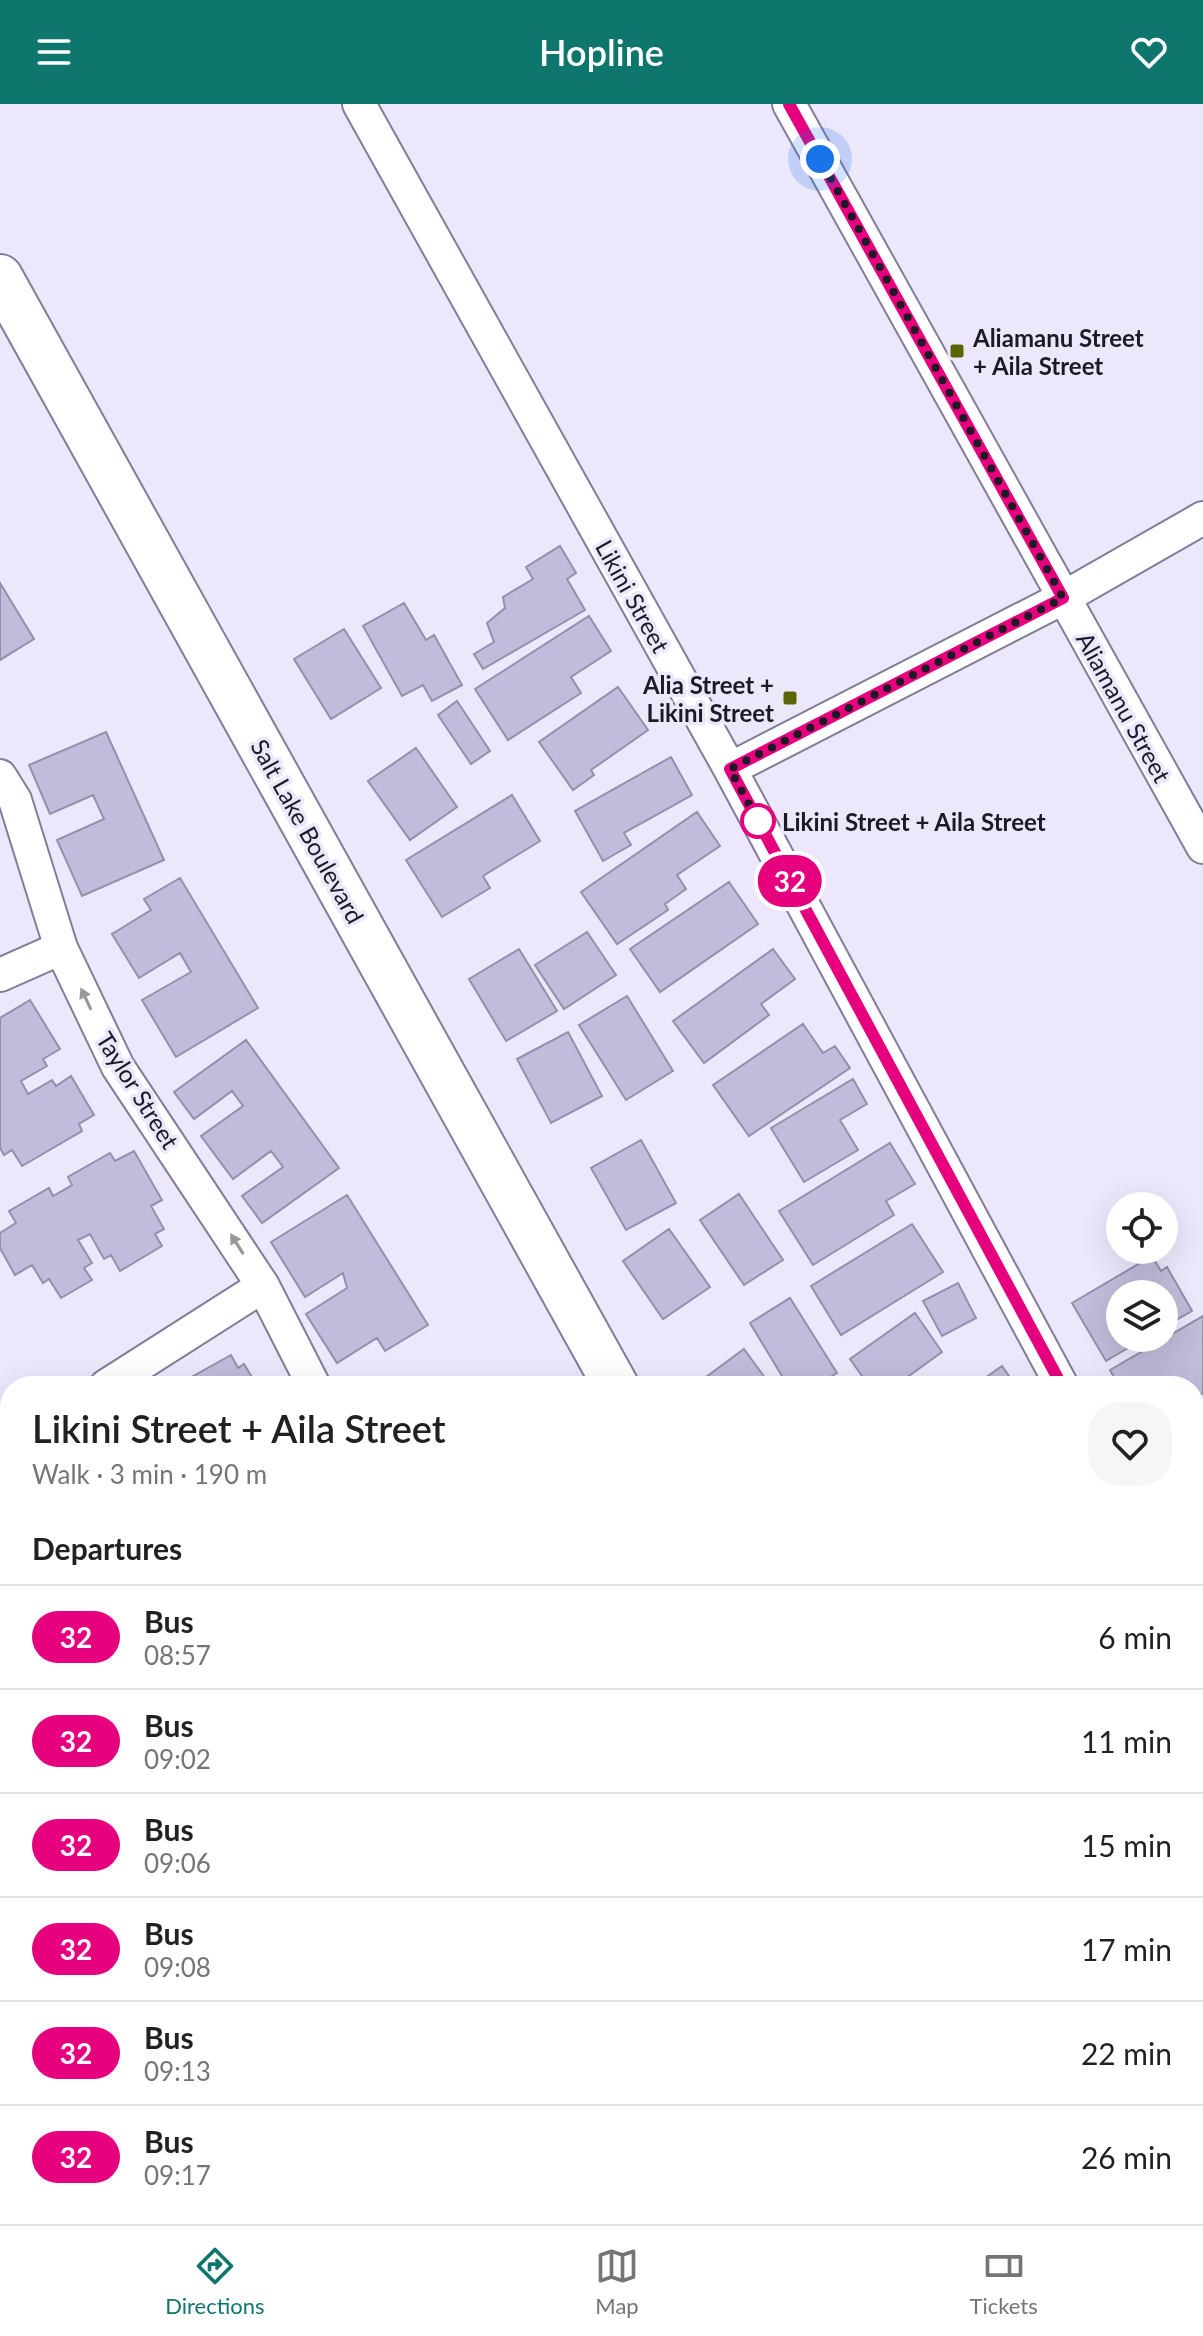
<!DOCTYPE html>
<meta charset="utf-8">
<style>
:root{--surface:#fff;--page:#f6f6f6;--text:#202124;--muted:#757577;--line:#e0e0e0;--accent:#0f766e}
body{margin:0;font-family:Lato,sans-serif;background:var(--page);color:var(--text);height:100vh;display:flex;flex-direction:column;font-size:30px;white-space:nowrap}
*{box-sizing:border-box;margin:0}
p{font-size:26px;color:var(--muted)}
.icon{flex:none;width:44px;height:44px;fill:none;stroke:currentColor;stroke-width:2;stroke-linecap:round;stroke-linejoin:round}
.map{position:relative;flex:1;overflow:hidden}
.sheet{position:absolute;left:0px;top:1272px;width:1204px;height:848px;display:flex;flex-direction:column;background:var(--surface);border-radius:32px 32px 0 0;box-shadow:0 8px 32px #0002}
.sheet>*{flex:none}
.badge{padding:0 16px;border-radius:26px;font-size:28px;line-height:52px}
.buttons{position:absolute;left:1106px;top:1088px;display:grid;gap:16px}
.buttons a{display:grid;place-items:center;width:72px;height:72px;border-radius:50%;background:var(--surface);box-shadow:0 8px 32px #0002;font-size:40px}
.you{position:absolute;width:40px;height:40px;margin:-20px;border:6px solid #fff;border-radius:50%;background:#1a73e8;box-shadow:0 0 0 12px #1a73e833}
.map>.badge{position:absolute;translate:-50% -50%;box-shadow:0 0 0 4px #fff}
h2{padding:0 32px;font-size:30px;line-height:72px}
.round{display:grid;place-items:center;flex:none;width:84px;height:84px;border-radius:32px;background:var(--page)}
.headline{display:flex;align-items:center;justify-content:space-between;height:136px;padding:0 32px}
h1{font-size:38px;font-weight:600;line-height:60px}
ul{padding:0;list-style:none}
li{display:flex;align-items:center;gap:24px;height:104px;padding:0 32px;border-top:2px solid var(--line)}
li div{flex:1}
li b{display:block;font-size:30px}
li em{font-style:normal}
li .badge{min-width:88px;font-weight:700;text-align:center}
header{display:flex;justify-content:space-between;align-items:center;height:104px;padding:0 32px;background:var(--accent);color:#fff;font-size:36px;font-weight:600}
.dock{display:flex;justify-content:space-around;align-items:center;height:112px;border-top:2px solid var(--line);background:var(--surface);font-size:22px;color:var(--muted)}
.dock a{display:grid;justify-items:center;gap:4px}
.dock .on{color:var(--accent)}
.map>svg:first-child{display:block}
.building{fill:#c2bbdb;stroke:#958eac;stroke-width:2}
.lines{fill:none;stroke-linecap:round;stroke-linejoin:round}
.street-casing{stroke:#837c99;stroke-width:36}
.secondary-casing{stroke:#837c99;stroke-width:48}
.street{stroke:#fff;stroke-width:32}
.secondary{stroke:#fff;stroke-width:44}
.oneway{fill:#99989d}
.line-casing{stroke:#fff;stroke-width:18}
.line{stroke:#e6007e;stroke-width:12}
.walk{stroke:#1c1a25;stroke-width:8;stroke-dasharray:0 14.4}
.poi-dot{fill:#5c6505;stroke:#ece7fb;stroke-width:3}
.stop-dot{fill:#fff;stroke:#e6007e;stroke-width:4}
.labels{text-anchor:middle;dominant-baseline:central;stroke-width:7;stroke-linejoin:round;paint-order:stroke}
.poi-label{font-size:24px;font-weight:bold;fill:#1c1a25;stroke:#ece7fb;text-anchor:start}
.street-label{font-size:24px;fill:#1c1a25;stroke:#ece7fb}
.stop-label{font-size:24px;font-weight:bold;fill:#1c1a25;stroke:#ece7fb;text-anchor:start}
</style>
<header><svg class="icon" aria-label="menu" viewBox="0 0 24 24"><path d="M4 6h16M4 12h16M4 18h16"/></svg>Hopline<svg class="icon" aria-label="heart" viewBox="0 0 24 24"><path d="M12 20l-8-8c-3-5 5-10 8-4 3-6 11-1 8 4z"/></svg></header>
<div class="map">
<svg width="1203" height="2120" viewBox="0 0 1203 2120">
<rect width="100%" height="100%" fill="#ece7fb"/>
<path class="building" d="M560,442l16,27 -9,6 18,31 -102,59 -9,-15 20,-12 -7,-19 18,-15 -2,-11 30,-18 -7,-12z
M0,479l34,56 -34,21z
M404,499l22,37 8,-5 28,50 -30,16 -9,-16 -21,11 -39,-70z
M589,512l22,35 -40,26 10,16 -73,47 -33,-51z
M344,525l37,59 -50,31 -37,-60z
M618,583l30,43 -57,40 3,5 -21,15 -34,-48z
M457,597l33,50 -19,13 -33,-49z
M106,628l58,128 -82,36 -25,-56 47,-21 -11,-24 -43,19 -21,-49z
M416,644l41,59 -47,33 -42,-59z
M671,653l21,38 -68,38 7,12 -28,16 -28,-50z
M512,691l28,46 -57,35 7,12 -48,29 -36,-57z
M697,708l23,34 -43,29 9,14 -21,15 3,6 -51,34 -36,-52z
M180,774l78,130 -82,49 -34,-57 49,-28 -11,-19 -41,25 -27,-44 39,-24 -7,-11z
M729,778l29,42 -98,68 -30,-43z
M587,828l29,43 -52,34 -29,-44z
M519,845l38,62 -51,30 -37,-62z
M773,845l22,30 -34,25 8,11 -65,48 -31,-42z
M627,892l46,75 -47,29 -47,-75z
M30,896l30,49 -17,10 4,7 -26,15 7,13 24,-14 4,6 15,-10 23,39 -15,9 3,7 -60,35 -10,-16 -8,5 -4,-7v-130z
M803,920l20,29 12,-7 15,22 -101,68 -36,-51z
M568,928l34,64 -51,27 -34,-64z
M246,936l93,128 -77,55 -20,-27 41,-29 -12,-16 -38,28 -32,-43 42,-30 -11,-15 -38,28 -20,-27z
M853,975l14,25 -27,16 18,30 -54,32 -33,-54z
M641,1036l35,63 -50,27 -35,-62z
M890,1039l25,41 -29,17 8,14 -81,50 -34,-54z
M134,1047l28,49 -11,6 13,23 -9,5 7,12 -42,25 -9,-16 -7,4 -14,-25 -12,6 14,23 -8,5 8,12 -31,18 -12,-19 -6,4 -11,-18 -17,10 -15,-27v-15l16,-10 -7,-12 40,-23 4,8 19,-11 -4,-8 42,-24 5,8z
M739,1090l44,66 -39,25 -44,-65z
M347,1091l81,130 -43,26 -8,-13 -40,25 -31,-49 41,-26 -4,-15 -38,24 -34,-55z
M912,1120l31,48 -102,63 -30,-49z
M669,1125l41,58 -47,32 -40,-58z
M1152,1152l9,15 6,-4 25,44 -28,16v-33h-44v44h25l-39,23 -34,-58z
M958,1179l18,35 -34,18 -19,-35z
M790,1194l47,75 -22,13h-27l-38,-63z
M915,1209l27,39 -47,34h-26l-19,-27z
M1203,1212v77l-9,6v-13h-75l-9,-16z
M744,1245l27,37h-71l-2,-3z
M231,1251l7,13 6,-4 13,22h-63l-4,-8z
M1002,1262l14,20h-42z
M1203,1302v70l-9,5v-71z
M1203,1387v28l-9,-16v-7z
M10,1402v101l-10,3v-101z
M1202,1655l1,52 -9,5v-52z
M1203,1825v61l-4,2 -5,-8v-49z
M1194,1959l9,15v69l-9,5z
M0,2007l10,11v10l-10,9z
M0,2060l9,10 -9,8z
M152,2110h89l-7,10h-90z
M260,2110l11,10h-20z
M386,2110h109l4,3 -5,7h-92z"/>
<g class="lines">
<defs>
<path id="street" d="M359,0l371,665 332,617
M789,0l414,743
M730,665l333,-171 140,-80
M0,672l15,24 46,148 57,119 145,219 51,100
M0,871l61,-27
M106,1282l157,-100
M1194,1527l9,17
M1194,1800l9,-6
M50,2120l7,-10"/>
<path id="secondary" d="M0,173l616,1109
M0,1833l10,17
M1063,2110l5,10"/>
</defs>
<use href="#street" class="street-casing"/>
<use href="#secondary" class="secondary-casing"/>
<use href="#street" class="street"/>
<use href="#secondary" class="secondary"/>
</g>
<defs><path id="oneway-solid" d="M-6-.8H1V-3.2L6.5 0L1 3.2V.8H-6Z" transform="scale(2)"/></defs>
<g class="oneway">
<use href="#oneway-solid" transform="translate(86 895) rotate(-115)"/>
<use href="#oneway-solid" transform="translate(237 1140) rotate(-122)"/>
</g>
<g class="lines">
<defs>
<path id="line" d="M789,0l274,494 -333,171 332,617"/>
</defs>
<use href="#line" class="line-casing"/>
<use href="#line" class="line"/>
<path class="walk" d="M758,717l2,4 -30,-56 333,-171 -243,-439"/>
</g>
<g class="poi-dot">
<rect x="949" y="239" width="16" height="16" rx="4"/>
<rect x="782" y="586" width="16" height="16" rx="4"/>
</g>
<circle class="stop-dot" cx="758" cy="717" r="16"/>
<g class="labels">
<g class="poi-label">
<text x="973" y="233">Aliamanu Street<tspan x="973" dy="28">+ Aila Street</tspan></text>
<text x="774" y="580" text-anchor="end">Alia Street +<tspan x="774" dy="28">Likini Street</tspan></text>
</g>
<g class="street-label">
<text transform="translate(633 492) rotate(61)">Likini Street</text>
<text transform="translate(1124 603) rotate(61)">Aliamanu Street</text>
<text transform="translate(308 727) rotate(61)">Salt Lake Boulevard</text>
<text transform="translate(138 986) rotate(58)">Taylor Street</text>
</g>
<g class="stop-label">
<text x="782" y="717">Likini Street + Aila Street</text>
</g>
</g>
</svg>
<div class="buttons">
<a><svg class="icon" aria-label="locate" viewBox="0 0 24 24"><circle cx="12" cy="12" r="6"/><path d="M12 2v4M12 18v4M2 12h4M18 12h4"/></svg></a>
<a><svg class="icon" aria-label="layers" viewBox="0 0 24 24"><path d="M12 4l9 5-9 5-9-5zM3 14l9 5 9-5"/></svg></a>
</div>
<div class="you" style="left:820px;top:55px"></div>
<b class="badge" style="left:790px;top:777px;background:#e6007e;color:#fff">32</b>
<section class="sheet">
<div class="headline"><div><h1>Likini Street + Aila Street</h1><p>Walk · 3 min · 190 m</p></div><a class="round"><svg class="icon" aria-label="heart" viewBox="0 0 24 24"><path d="M12 20l-8-8c-3-5 5-10 8-4 3-6 11-1 8 4z"/></svg></a></div>
<h2>Departures</h2>
<ul>
<li><span class="badge" style="background:#e6007e;color:#fff">32</span><div><b>Bus</b><p>08:57</p></div><em>6 min</em></li>
<li><span class="badge" style="background:#e6007e;color:#fff">32</span><div><b>Bus</b><p>09:02</p></div><em>11 min</em></li>
<li><span class="badge" style="background:#e6007e;color:#fff">32</span><div><b>Bus</b><p>09:06</p></div><em>15 min</em></li>
<li><span class="badge" style="background:#e6007e;color:#fff">32</span><div><b>Bus</b><p>09:08</p></div><em>17 min</em></li>
<li><span class="badge" style="background:#e6007e;color:#fff">32</span><div><b>Bus</b><p>09:13</p></div><em>22 min</em></li>
<li><span class="badge" style="background:#e6007e;color:#fff">32</span><div><b>Bus</b><p>09:17</p></div><em>26 min</em></li>
</ul>
</section>
</div>
<nav class="dock">
<a class="on"><svg class="icon" aria-label="directions" viewBox="0 0 24 24"><path d="M12 3l9 9-9 9-9-9zM9 14v-3h6M13 9l2 2-2 2"/></svg>Directions</a>
<a><svg class="icon" aria-label="map" viewBox="0 0 24 24"><path d="M3 6l6-2 6 2 6-2v14l-6 2-6-2-6 2zM9 4v14M15 6v14"/></svg>Map</a>
<a><svg class="icon" aria-label="tickets" viewBox="0 0 24 24"><path d="M3 7h18v10H3zM15 7v10"/></svg>Tickets</a>
</nav>
